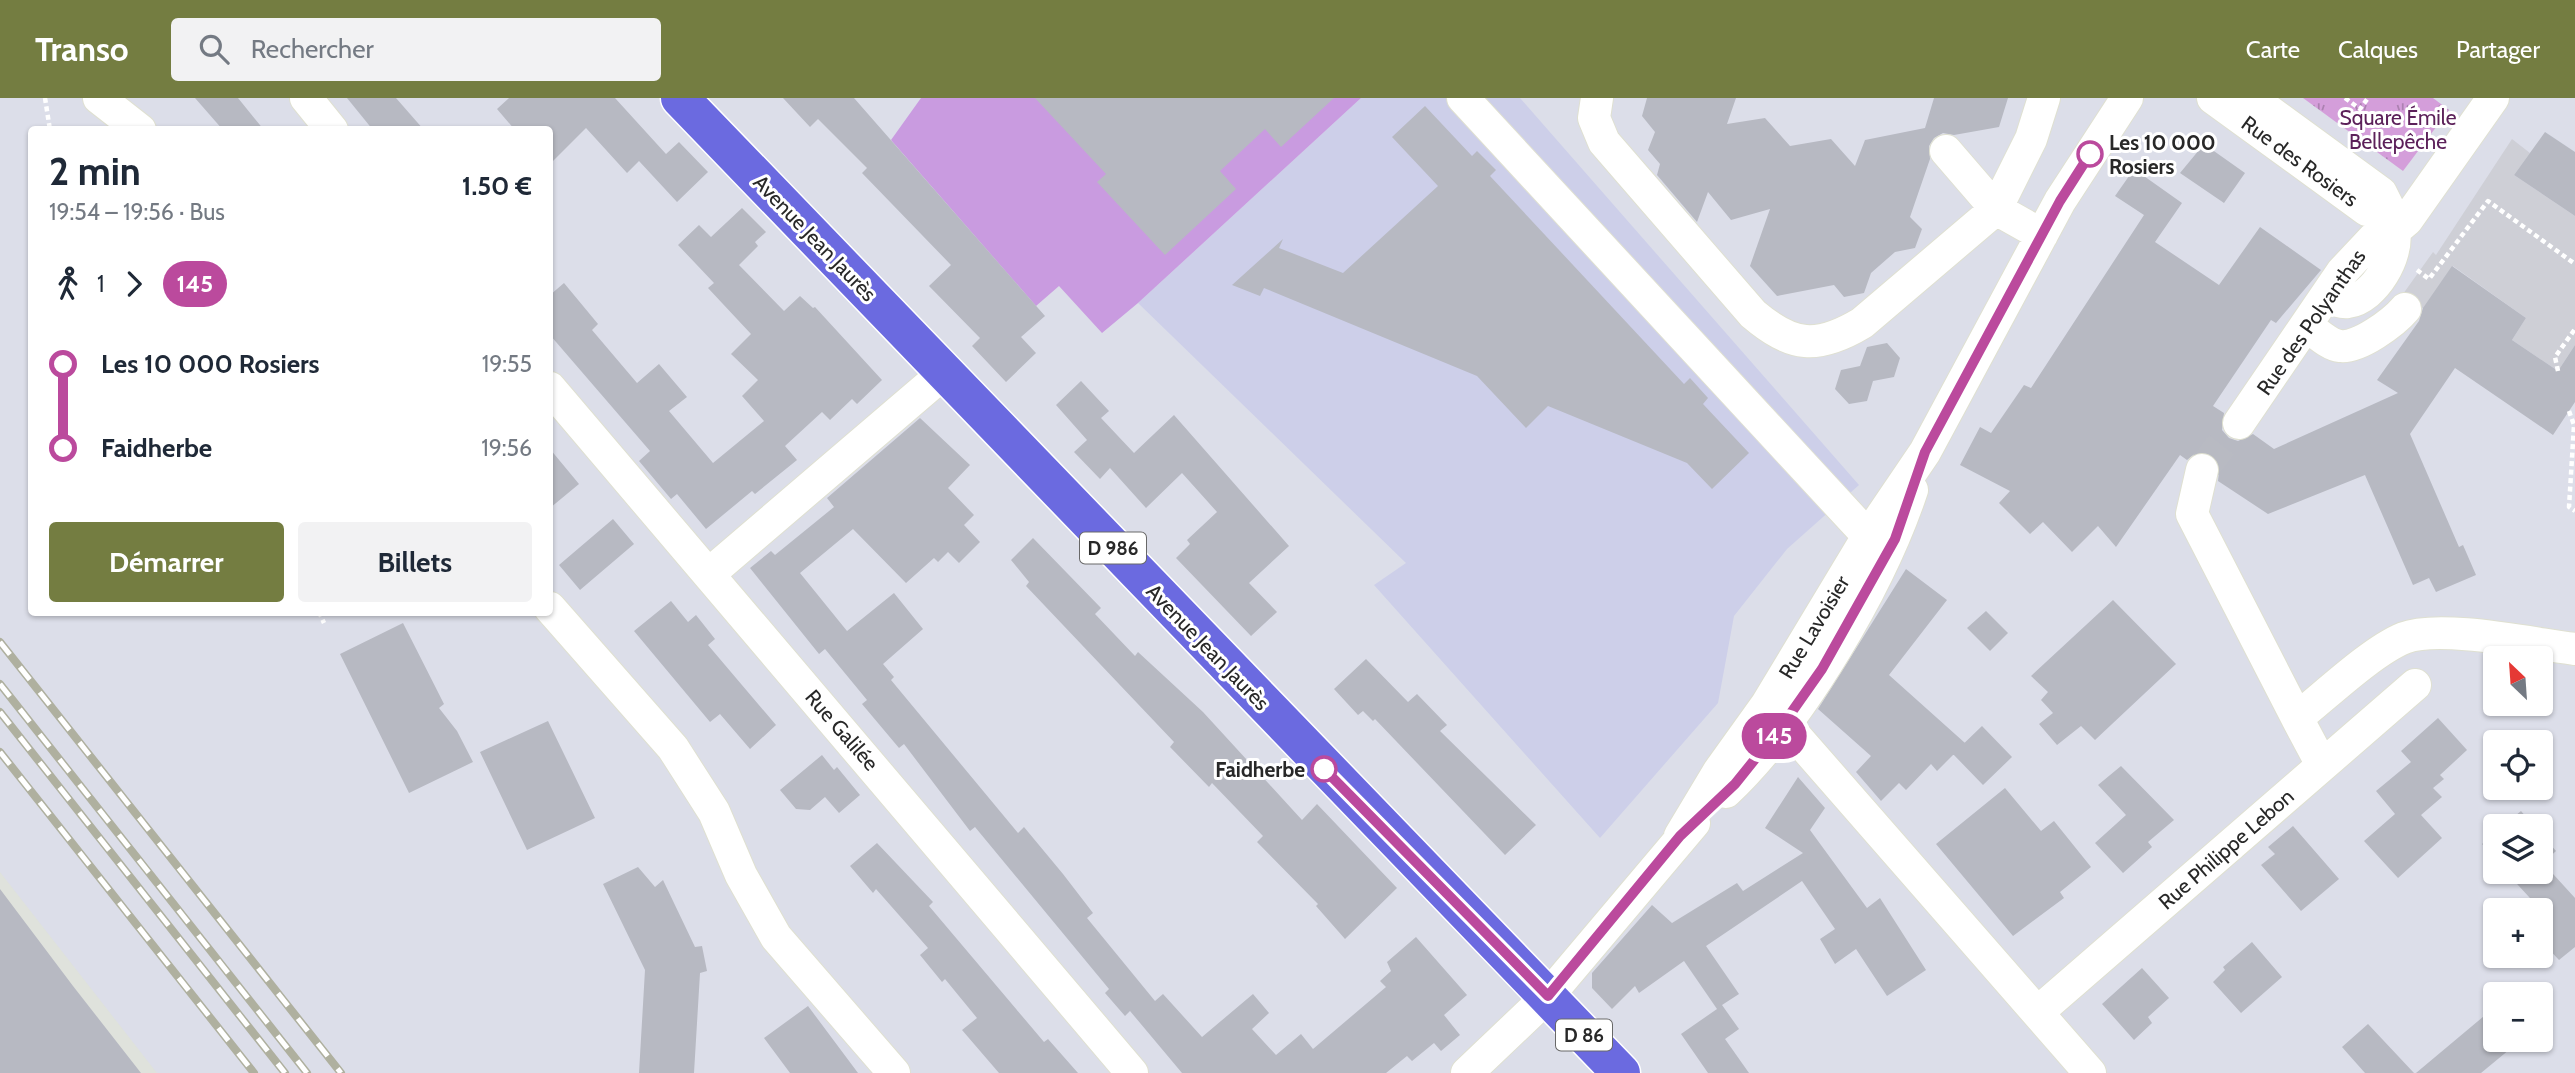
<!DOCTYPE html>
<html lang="fr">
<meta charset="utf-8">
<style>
:root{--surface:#fff;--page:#f2f2f3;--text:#1f2937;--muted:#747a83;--accent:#747d41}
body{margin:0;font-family:Cabin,sans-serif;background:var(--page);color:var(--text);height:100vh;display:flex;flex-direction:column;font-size:26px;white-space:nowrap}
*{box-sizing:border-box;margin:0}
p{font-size:23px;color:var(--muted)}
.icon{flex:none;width:38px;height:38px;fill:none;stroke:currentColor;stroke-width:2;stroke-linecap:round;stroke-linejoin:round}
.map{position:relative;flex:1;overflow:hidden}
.side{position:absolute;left:28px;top:28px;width:525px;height:490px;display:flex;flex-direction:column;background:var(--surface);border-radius:7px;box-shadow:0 2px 5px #0004}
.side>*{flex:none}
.badge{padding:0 14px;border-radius:23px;font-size:24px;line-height:46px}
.needle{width:46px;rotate:335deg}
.controls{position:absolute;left:2483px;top:548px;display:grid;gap:14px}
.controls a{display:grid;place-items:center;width:70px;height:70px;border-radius:7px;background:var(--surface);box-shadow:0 2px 5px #0004;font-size:35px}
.map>.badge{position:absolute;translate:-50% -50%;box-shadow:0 0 0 4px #fff}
.legs{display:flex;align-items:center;gap:10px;height:77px;padding:0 21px;font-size:23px}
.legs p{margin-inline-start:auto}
.headline{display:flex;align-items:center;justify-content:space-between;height:119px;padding:0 21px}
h1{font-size:38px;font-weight:700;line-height:52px}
.primary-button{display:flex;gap:14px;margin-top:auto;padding:14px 21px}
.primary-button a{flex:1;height:80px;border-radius:7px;background:var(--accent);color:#fff;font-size:28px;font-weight:700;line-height:80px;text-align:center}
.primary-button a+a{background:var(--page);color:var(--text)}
ul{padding:0 21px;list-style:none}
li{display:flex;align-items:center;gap:24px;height:84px;font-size:26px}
li i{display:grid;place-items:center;width:10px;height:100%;margin:0 9px;background:currentColor}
li i::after{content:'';width:18px;height:18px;margin:-9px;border:5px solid;border-radius:50%;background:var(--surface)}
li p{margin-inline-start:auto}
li:first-child i{background:linear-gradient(#0000 50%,currentColor 0)}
li:last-child i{background:linear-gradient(currentColor 50%,#0000 0)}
header{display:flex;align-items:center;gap:42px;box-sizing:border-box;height:98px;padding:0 35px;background:var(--accent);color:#fff}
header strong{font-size:33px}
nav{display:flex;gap:38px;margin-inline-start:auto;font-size:24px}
.search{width:490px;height:63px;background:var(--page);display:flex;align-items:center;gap:18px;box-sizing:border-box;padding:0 24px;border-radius:7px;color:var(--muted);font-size:26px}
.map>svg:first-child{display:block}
.industrial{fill:#dfe2dc}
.education{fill:#cdcfe9}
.park{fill:url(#park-tufts)}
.pitch{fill:#c99be0}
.plaza{fill:#cecfd6}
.building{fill:#b7b9c2}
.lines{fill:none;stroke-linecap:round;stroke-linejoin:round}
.minor-tunnel{stroke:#b8bac2;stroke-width:32;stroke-dasharray:32 16;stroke-linecap:butt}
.minor-casing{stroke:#dfe0d1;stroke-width:34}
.major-casing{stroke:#fff;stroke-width:41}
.path{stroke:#fff;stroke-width:4.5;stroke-dasharray:5 3.5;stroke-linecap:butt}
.minor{stroke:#fff;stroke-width:32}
.major{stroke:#6b6ae0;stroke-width:38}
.rail-casing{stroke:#afb09f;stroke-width:8}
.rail{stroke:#fff;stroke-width:5;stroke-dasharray:16;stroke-linecap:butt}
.line-1-casing{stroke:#fff;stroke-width:16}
.line-1{stroke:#bb4a9d;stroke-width:10}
.stop-1-dot{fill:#fff;stroke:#bb4a9d;stroke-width:3.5}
.labels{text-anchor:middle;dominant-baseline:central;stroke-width:6;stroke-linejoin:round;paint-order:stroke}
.shield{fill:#fff;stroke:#686868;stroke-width:2}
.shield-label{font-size:19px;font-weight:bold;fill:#282828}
.park-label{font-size:21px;fill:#5c215a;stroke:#fff}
.stop-label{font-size:21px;font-weight:bold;fill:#282828;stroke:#fff;text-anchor:start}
.street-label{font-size:21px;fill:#282828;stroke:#fff}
</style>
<header>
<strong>Transo</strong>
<div class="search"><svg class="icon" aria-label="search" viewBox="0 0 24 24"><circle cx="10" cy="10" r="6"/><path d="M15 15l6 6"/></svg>Rechercher</div>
<nav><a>Carte</a><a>Calques</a><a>Partager</a></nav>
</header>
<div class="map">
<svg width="2575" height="975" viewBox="0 0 2575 975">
<defs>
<pattern id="park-tufts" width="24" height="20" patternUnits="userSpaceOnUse" patternTransform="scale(1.75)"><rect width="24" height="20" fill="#d49eda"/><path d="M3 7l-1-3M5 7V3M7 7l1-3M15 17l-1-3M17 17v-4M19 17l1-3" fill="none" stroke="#ac81b1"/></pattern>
</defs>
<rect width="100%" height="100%" fill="#dcdee9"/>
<path class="industrial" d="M0,774l157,201h-157z"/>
<path class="education" d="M1361,0h159l339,387 -72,64 -53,67 -16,87 -118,135 -226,-253 32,-22 -268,-260z"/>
<path class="park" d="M2303,0h130l16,12 -46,61z"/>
<path class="pitch" d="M921,0h440l-223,205 -36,30 -43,-47 -23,20 -145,-166z"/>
<path class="plaza" d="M2512,41l18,14 -16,22 61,41v129l-17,26 -46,-31 14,-22 -73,-52 -28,44 -22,-16 30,-42 3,3z"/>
<path class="building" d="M195,0h43l26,32h-41z
M347,0h49l28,32h-51z
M509,0h106l51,56 13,-12 29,30 -31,30 -38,-41 -12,12 -41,-45 -36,36v-34h-35l-18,-21z
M783,0h71l191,218 -24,21 15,16 -30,29 -34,-36 8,-8 -51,-52 22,-21 -89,-92 5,-5 -49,-49 -8,8z
M1035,0h299l-53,49 -16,-18 -45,42 16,18 -71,66 -68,-73 9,-8z
M1647,0h89l-9,26 38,-6 25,28 41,-7 24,27 10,-26 60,-12 9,-30h74l-9,29 -45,8 -11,-2 -9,5 -5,8 1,13 -20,58 12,12 -7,19 -20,4 -24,21 -7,20 -20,4 -10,-12 -57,11 -27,-30 20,-57 -39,11 -23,-28 -11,30 -40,-47 3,-11 -12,-14 7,-18 -13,-16z
M1425,8l47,50 5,-5 19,19 -6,6 194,208 6,-6 18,20 -5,6 46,49 -37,36 -25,-26 -139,-57 -22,22 -49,-52 -213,-88 -4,8 -28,-11 51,-46 -4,9 64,25 95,-87 -46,-49z
M2545,34l30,20v64l-61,-41z
M2204,46l41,29 -21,30 -44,-30z
M2134,71l48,34 -27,39 64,43 41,-58 61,43 -45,53 -5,-3 -58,86 11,7 -2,17 7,8 9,3 15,-7 21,15 124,-56 -21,-13 42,-59 4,-13 29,-42 74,52 -14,22 46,31 17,-26v57l-22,33 -98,-67 -45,66 49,113 4,-2 13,30 -40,17 -7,-14 -16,7 -48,-110 -97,39 -50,-33 2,-16 -6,-9 -17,-4 -10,8 -7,-5 -64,92 -18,-21 -26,26 -29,-30 -13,12 -31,-31 11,-12 -50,-26 20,-38 11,6 33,-48 7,3 113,-173 -29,-19z
M742,110l24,24 -11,10 3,4 -19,19 45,46 16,-15 13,12 2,-1 67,73 -25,24 -5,-5 -22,21 -8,-8 -37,34 12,14 -42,34 -3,-3 -46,38 -29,-35 -6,5 -32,-38 11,-10 -100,-116v-40l14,-12 34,41 -6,6 45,53 22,-19 28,33 -18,14 44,52 51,-42 -22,-25 16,-16 -27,-26 20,-20 -43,-46 6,-5 -36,-38 21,-20 12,12z
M1887,245l13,15 -6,19 -21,4 -6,20 -18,3 -14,-15 6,-19 19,-4 7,-19z
M1081,283l28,30 -8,7 33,35 40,-38 115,131 -40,37 28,29 -26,24 -75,-78 14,-14 -3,-4 30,-28 -35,-39 -36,35 -36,-40 -10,11 -26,-27 13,-12 -31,-35z
M920,320l50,47 -22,23 26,27 -10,10 16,17 -21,21 -11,-11 -10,10 -4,-4 -28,25 -53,-54 -53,44 47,58 47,-38 29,36 -40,35 11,13 -3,3 127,153 6,-6 39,47 30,39 -6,5 68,83 8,-7 39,43 51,-43 16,19 -17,16 24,26 25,-21 12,15 73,-62 -6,-6 11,-10 -4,-9 29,-25 51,58 -23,20 16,20 -19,16 -7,-8 -22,18 -5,-5 -21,17h-204l-52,-62 -5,5 -20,-23 4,-4 -134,-162 -5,4 -66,-87 -5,4 -37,-44 5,-4 -42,-51 -6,5 -69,-86 21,-17 4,4 59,-48 -7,-9z
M550,351l29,35 -29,24z
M613,421l21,25 -54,46 -21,-25z
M1033,440l68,70 -6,6 40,42 3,-4 65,60 99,108 15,-16 80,84 -52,51 -29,-33 2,-2 -61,-62 6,-6 -51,-53 -3,4 -39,-40 4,-5 -148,-156 3,-4 -18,-22z
M1906,471l41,31 -58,75 76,68 -28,28 -6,-7 -25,26 -7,-7 -18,18 -25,-29 15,-16 -53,-47z
M2113,502l63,64 -81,76 -14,-14 -24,19 -18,-21 14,-11 -12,-13 7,-8 -17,-16z
M671,503l17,21 8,-7 19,24 -7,6 68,80 -26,24 -30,-35 -10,8 -76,-91z
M1986,513l22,22 -18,18 -23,-23z
M403,525l41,81 -5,4 18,23 16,31 -64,31 -69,-139z
M1366,561l42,43 9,-8 30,31 -7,6 96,94 -31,30 -130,-136 -2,2 -10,-10 -5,4 -24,-26z
M2438,620l29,32 -27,25 4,4 -11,9 9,9 -21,18 21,23 -44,40 -34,-37 31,-27 -19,-23 35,-29 -10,-11z
M548,623l47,97 -68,32 -47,-98z
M1982,628l30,31 -29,28 -30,-31z
M822,657l12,15 3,-3 23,28 -21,18 -14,-16 -15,13 -14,-1 -16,-19z
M2541,664l10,11 -10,9z
M2121,668l53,54 -26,22 4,5 -29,26 -28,-30 31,-28 -28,-30z
M1798,679l27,31 -15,22 57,78 13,-10 46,72 -39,26 -31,-47 -21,15 -15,-25 15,-10 -33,-48 -96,65 33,48 -17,11 17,24 -14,10 24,34h-41l-27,-39 36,-25 -33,-48 -45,32 -4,-7 -23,23 -20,-21v-15l60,-68 20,18 65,-40 6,8 60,-38 -38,-25z
M2005,690l36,43 13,-10 37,46 -31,25 4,6 -51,38 -77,-92z
M2521,713l13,15h-31z
M2293,728l46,53 -38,32 -40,-46 14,-11 -7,-7z
M2496,734v27l-14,-15z
M2541,736l15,17 -13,12 32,35v49l-16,13 -18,-19v-31l-35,-38h35z
M877,745l56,59 -4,4 115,136 4,-3 30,34h-79l-37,-43 15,-12 -32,-39 -3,3 -22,-27 8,-7 -52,-59 -3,4 -23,-27z
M638,769l17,20 8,-7 32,67 7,-1 5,25 -7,2 -6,100h-55l6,-103 -42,-86z
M0,791l73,97 68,87h-141z
M2252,844l30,35 -41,36 -28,-31 12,-12 -2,-3z
M2142,870l27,30 -21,19 4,6 -18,17 -32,-36z
M808,908l50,67h-68l-26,-35z
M2496,908v34h25l-40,33h-65z
M2368,926l46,49h-49l-16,-18 -7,-8z"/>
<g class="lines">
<path class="minor-tunnel" d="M2202,372l37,-47"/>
<defs>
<path id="minor" d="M99,0l41,32
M306,0l26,32
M1463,0l405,438
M1597,0l-3,20 10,24 149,172c39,33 64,36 109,9l134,-114 35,-70 13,-41
M2213,0l154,112 24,3 13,9
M2251,0l130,95 10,20
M1946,53l50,58 46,26
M2326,198c7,3 14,7 22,6 27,-4 51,-47 46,-71
M2307,228c9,6 22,19 33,20 18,3 54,-24 65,-37
M550,290l582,685
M2239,325l103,-151 32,-34 20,-7 13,-11 86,-122
M2202,372l-10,44 105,204
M709,476l235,-201
M550,510l123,140 41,64 27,63 35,62 118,136
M1771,610l319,365
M2322,667l-25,-47c29,-23 75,-67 107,-80 36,-14 130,6 171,11
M1726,694c74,-70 154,-206 186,-302
M1680,738l39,-65 48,-67 103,-171 55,-81 135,-251 67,-103
M2038,914l377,-327
M1467,975l81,-77 146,-173"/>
<path id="major" d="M680,0l941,975"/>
</defs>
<use href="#minor" class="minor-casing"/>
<use href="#major" class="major-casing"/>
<path class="path" d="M45,0l5,32
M2345,0l15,11 8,-11
M2417,172l12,9 59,-78 87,63
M2558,273l-3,-14 20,-28
M2569,313l5,14 -5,82 6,4
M319,514l5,11"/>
<use href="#minor" class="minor"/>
<use href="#major" class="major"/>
<defs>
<path id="rail" d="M0,544l341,431
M0,586l307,389
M0,614l285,361
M0,654l254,321"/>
</defs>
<use href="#rail" class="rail-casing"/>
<use href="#rail" class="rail"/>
</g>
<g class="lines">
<defs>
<path id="line-1" d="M1324,671l224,227 132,-160 55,-52 49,-61 38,-54 73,-130 30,-87 135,-251 30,-47"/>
</defs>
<use href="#line-1" class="line-1-casing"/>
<use href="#line-1" class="line-1"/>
</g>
<g class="stop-1-dot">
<circle cx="2090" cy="56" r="12"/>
<circle cx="1324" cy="671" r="12"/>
</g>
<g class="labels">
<g class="shield">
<rect x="1080" y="434.5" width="66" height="31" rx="5"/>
<rect x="1556" y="921.5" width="56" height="31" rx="5"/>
</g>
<g class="shield-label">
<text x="1113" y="450">D 986</text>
<text x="1584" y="937">D 86</text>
</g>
<g class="park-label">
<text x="2398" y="19">Square Émile<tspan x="2398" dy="24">Bellepêche</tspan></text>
</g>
<g class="stop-label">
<text x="2109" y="44">Les 10 000<tspan x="2109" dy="24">Rosiers</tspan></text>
<text x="1305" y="671" text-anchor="end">Faidherbe</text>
</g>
<g class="street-label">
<text transform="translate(2300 63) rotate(36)">Rue des Rosiers</text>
<text transform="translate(815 140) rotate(46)">Avenue Jean Jaurès</text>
<text transform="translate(2311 224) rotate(-55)">Rue des Polyanthas</text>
<text transform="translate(1814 529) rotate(-59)">Rue Lavoisier</text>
<text transform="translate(1208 549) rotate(46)">Avenue Jean Jaurès</text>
<text transform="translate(842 632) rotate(49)">Rue Galilée</text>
<text transform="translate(2226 751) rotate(-41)">Rue Philippe Lebon</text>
</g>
</g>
</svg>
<div class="controls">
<a><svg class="needle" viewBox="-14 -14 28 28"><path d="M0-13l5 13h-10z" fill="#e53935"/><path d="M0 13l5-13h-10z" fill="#747a83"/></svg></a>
<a><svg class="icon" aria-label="locate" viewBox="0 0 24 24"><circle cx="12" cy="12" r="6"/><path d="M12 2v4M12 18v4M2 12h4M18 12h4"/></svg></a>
<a><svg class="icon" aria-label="layers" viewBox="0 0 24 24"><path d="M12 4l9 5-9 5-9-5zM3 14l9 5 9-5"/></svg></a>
<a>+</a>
<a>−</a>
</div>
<b class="badge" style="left:1774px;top:638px;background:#bb4a9d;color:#fff">145</b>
<section class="side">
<div class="headline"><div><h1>2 min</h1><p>19:54 – 19:56 · Bus</p></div><b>1.50 €</b></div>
<div class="legs"><svg class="icon" aria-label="walk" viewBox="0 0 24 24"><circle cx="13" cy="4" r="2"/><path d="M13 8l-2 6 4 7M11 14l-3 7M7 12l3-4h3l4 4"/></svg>1<svg class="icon" aria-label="forward" viewBox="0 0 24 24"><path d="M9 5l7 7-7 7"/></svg><b class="badge" style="background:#bb4a9d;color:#fff">145</b></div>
<ul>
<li><i style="color:#bb4a9d"></i><b>Les 10 000 Rosiers</b><p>19:55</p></li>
<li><i style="color:#bb4a9d"></i><b>Faidherbe</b><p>19:56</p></li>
</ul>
<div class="primary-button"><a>Démarrer</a><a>Billets</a></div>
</section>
</div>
